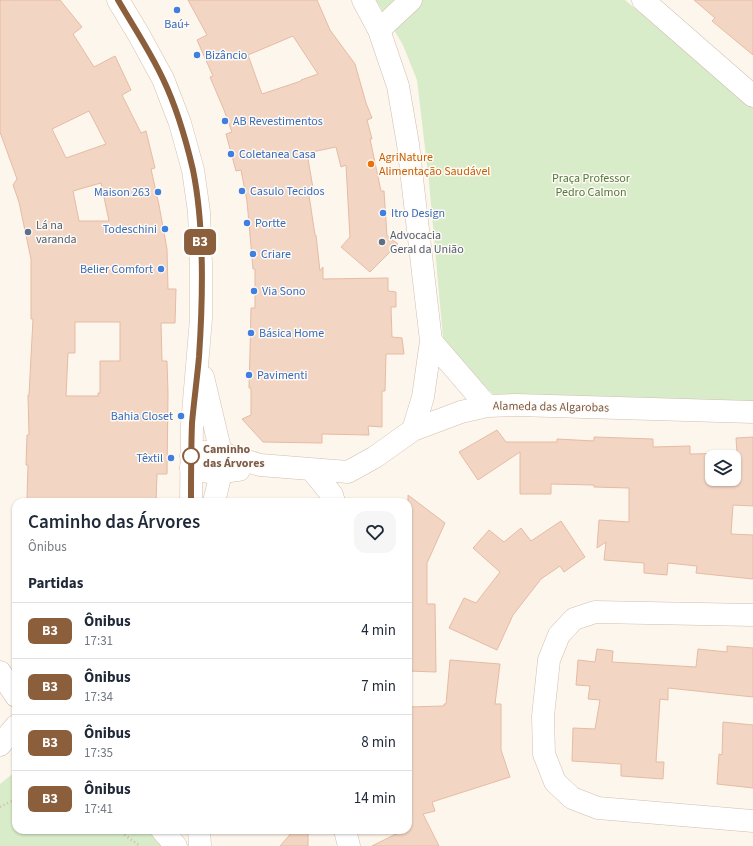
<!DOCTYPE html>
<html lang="pt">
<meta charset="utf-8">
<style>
:root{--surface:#fff;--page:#f6f6f7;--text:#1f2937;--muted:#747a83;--line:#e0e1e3}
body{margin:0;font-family:"Source Sans 3",sans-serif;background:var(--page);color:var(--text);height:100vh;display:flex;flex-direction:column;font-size:15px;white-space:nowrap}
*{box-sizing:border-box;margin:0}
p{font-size:13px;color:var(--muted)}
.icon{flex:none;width:22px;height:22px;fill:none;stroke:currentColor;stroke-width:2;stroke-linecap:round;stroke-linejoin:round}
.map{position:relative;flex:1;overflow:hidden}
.sheet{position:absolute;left:12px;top:498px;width:400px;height:336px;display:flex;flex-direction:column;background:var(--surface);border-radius:12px;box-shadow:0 1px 3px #0004}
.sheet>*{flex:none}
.badge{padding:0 8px;border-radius:6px;font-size:14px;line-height:26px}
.buttons{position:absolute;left:705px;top:450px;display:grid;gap:8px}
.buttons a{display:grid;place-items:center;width:36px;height:36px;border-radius:8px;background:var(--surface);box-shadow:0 1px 3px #0004;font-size:20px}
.map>.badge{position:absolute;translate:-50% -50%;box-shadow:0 0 0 2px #fff}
h2{padding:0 16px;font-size:15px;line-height:36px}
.round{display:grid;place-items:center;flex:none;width:42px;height:42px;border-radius:12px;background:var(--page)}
.overview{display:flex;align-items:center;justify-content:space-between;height:68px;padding:0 16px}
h1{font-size:19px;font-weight:600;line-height:30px}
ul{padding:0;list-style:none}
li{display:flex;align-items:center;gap:12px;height:56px;padding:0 16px;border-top:1px solid var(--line)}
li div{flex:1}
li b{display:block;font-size:15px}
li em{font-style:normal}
li .badge{min-width:44px;font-weight:700;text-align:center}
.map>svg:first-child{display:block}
.green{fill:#d8ecc9}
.building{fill:#f3d5c3;stroke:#e6bba3;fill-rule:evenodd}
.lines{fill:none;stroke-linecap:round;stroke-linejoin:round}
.minor-casing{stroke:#d1beb0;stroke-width:23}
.tertiary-casing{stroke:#d1beb0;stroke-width:23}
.secondary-casing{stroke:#d6c0b0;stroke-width:23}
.path{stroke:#d9b8a5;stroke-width:2.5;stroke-dasharray:1 3;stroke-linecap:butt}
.minor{stroke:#fff;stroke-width:22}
.tertiary{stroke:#fff;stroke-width:22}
.secondary{stroke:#fff;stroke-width:22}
.line-casing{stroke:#fff;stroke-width:9}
.line{stroke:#8b5e3c;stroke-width:6}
.shop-dot{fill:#3f7fe0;stroke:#fffaf3;stroke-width:1.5}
.food-dot{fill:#e8710a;stroke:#fffaf3;stroke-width:1.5}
.service-dot{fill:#5c6f8a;stroke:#fffaf3;stroke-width:1.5}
.stop-dot{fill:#fff;stroke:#8b5e3c;stroke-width:2}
.labels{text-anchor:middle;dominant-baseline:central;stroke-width:3;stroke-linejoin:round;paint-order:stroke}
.shop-label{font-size:12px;fill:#366cbe;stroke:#fffaf3;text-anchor:start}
.food-label{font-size:12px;fill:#c56008;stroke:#fffaf3;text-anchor:start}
.park-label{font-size:12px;fill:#537a41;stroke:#fffaf3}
.service-label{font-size:12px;fill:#4e5e75;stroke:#fffaf3;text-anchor:start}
.street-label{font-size:12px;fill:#7a5c4d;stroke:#fffaf3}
.stop-label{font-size:12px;font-weight:bold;fill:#7a5c4d;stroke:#fffaf3;text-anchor:start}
</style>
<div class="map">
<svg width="753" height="846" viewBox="0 0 753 846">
<rect width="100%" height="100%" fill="#fdf6ec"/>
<path class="green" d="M376,0h249l128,108v297l-232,-2 -28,-9 -49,-45 -15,-167 -12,-102 -14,-35z
M16,771v59h139l16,16h-171v-62z"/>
<path class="building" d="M0,0h60l22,27 -9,7 21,33 21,-11 16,34 -9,5 19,38 5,-2 9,37 -4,1 8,36 8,44 1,40h8l-1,34h-14l1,38h5l1,32 -1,81h-10l-1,28h-58v-1l-71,-2 1,-34h-2l1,-30h2l-1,-40h1l4,-76h-2v-60l-12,-57 -6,-17 4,-6 -17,-47zM89,111l17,33 -40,14 -14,-29zM101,183l8,38h-30l-6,-30zM75,322h45v39h-20v32h-2v3h-32l2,-43h7z
M188,0h129l13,30 25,34 11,39 6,15 -5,2 5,19h-2l11,52h3l3,45 11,8 -28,28 -29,-25 9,-10 -4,-72 -5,2 -5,-20 -29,6 7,41 -5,1 6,40h1l4,36 3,-4v12l65,-1v13l8,1v15h-5l1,30 10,1 2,16h-18l-1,37h-3v36l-14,-1 1,9 -47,-1v9l-59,-1 -21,-23 9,-4v-27h-2l1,-35 1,-45h4v-39h-2l-6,-68 -6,-31 -5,1 -10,-37 6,-2 -8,-22 -14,-33 3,-1 -16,-36 10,-5zM293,36l25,38 -17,6v1l-39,13 -14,-39z
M694,0h59v55l-41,-34 3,-3z
M497,430l9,12h51v-3l37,2v-4l59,2v8l37,-1v8l47,-1 -1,-15 17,-1v69l-20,-1 -2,29 22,1v44l-57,-6 1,-7 -29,-3 -1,12 -23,-2v-10l-40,-3 2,-18 -9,6 2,-28 30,2v-34l-35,-1v-2l-43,-1v10h-31v-42l-42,28 -19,-28zM712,457h22v22h-22z
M408,495l37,28 -18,40v41h8l1,68 -28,-1z
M561,521l24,36 -21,15 -4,-6 -19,13 -28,36 -16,35 -48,-22 15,-30 12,5 24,-31 -27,-24 16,-18 15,12 17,-14 10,13z
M727,646l26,2v49l-85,-9v12l-8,-1 -4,63h8l-1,17 -42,-3v-12l-49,-3 1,-33 22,1 5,-29 -12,-1 2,-13 -14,-1 2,-25 17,2 2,-13 16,2 -1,11 84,5 2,-18 29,3z
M450,660l50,4 -5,40h6v46l9,27 -78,25 3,9 -12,3 16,32h-67l32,-16h4v-123l36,-1v-2h2z
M723,722l30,3v63l-36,-4 2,-30 3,1z
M294,830h14v16h-28z"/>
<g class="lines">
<defs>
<path id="minor" d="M363,0l16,30 19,56 10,58 23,197 -8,56 -10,33
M643,0l110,96
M379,30l32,-30
M431,341l56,65
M191,456l12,-4 18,1 39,12 88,7
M191,468c18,6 29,5 48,2
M311,469l21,26 2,7
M348,472l27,-15 38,-27 48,-18 26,-6 30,-1 236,7
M753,615l-158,-3 -21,7 -15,16 -10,25 -6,56 1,38 11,28 17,16 26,10 155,13
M0,745l16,-19
M345,830l4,16"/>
<path id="tertiary" d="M0,672l16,24"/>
<path id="secondary" d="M118,0l21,35 24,44 17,44 13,47 6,42 2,53v54l-9,105 -1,78
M203,377l18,76v20l-7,29
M162,830l14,16
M199,830l1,16"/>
</defs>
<use href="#minor" class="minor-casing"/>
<use href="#tertiary" class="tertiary-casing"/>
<use href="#secondary" class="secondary-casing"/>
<path class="path" d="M0,807l16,-8
M118,830l22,16"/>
<use href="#minor" class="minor"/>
<use href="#tertiary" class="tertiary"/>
<use href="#secondary" class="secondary"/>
</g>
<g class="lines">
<defs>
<path id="line" d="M118,0c15,26 32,51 45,79 13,27 23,61 30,91 12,59 10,128 6,187 -2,22 -5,44 -7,66 -1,27 -1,53 -1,79"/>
</defs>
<use href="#line" class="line-casing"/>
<use href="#line" class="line"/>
</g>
<g class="shop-dot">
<circle cx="177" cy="10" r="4"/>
<circle cx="197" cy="55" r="4"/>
<circle cx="225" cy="121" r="4"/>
<circle cx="231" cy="154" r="4"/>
<circle cx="242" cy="191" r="4"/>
<circle cx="158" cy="192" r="4"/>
<circle cx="383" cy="213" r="4"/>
<circle cx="247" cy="223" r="4"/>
<circle cx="165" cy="229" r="4"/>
<circle cx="253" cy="254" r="4"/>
<circle cx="161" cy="269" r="4"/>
<circle cx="254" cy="291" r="4"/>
<circle cx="251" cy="333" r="4"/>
<circle cx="249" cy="375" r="4"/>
<circle cx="181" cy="416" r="4"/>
<circle cx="171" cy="458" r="4"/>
</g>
<circle class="food-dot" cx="371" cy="164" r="4"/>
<g class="service-dot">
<circle cx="28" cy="232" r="4"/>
<circle cx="382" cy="242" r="4"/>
</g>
<circle class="stop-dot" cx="191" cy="456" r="8"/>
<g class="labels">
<g class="shop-label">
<text x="177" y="24" text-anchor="middle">Baú+</text>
<text x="205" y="55">Bizâncio</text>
<text x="233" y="121">AB Revestimentos</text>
<text x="239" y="154">Coletanea Casa</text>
<text x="250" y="191">Casulo Tecidos</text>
<text x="150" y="192" text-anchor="end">Maison 263</text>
<text x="391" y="213">Itro Design</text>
<text x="255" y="223">Portte</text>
<text x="157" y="229" text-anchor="end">Todeschini</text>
<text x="261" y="254">Criare</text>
<text x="153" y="269" text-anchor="end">Belier Comfort</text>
<text x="262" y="291">Via Sono</text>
<text x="259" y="333">Básica Home</text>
<text x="257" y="375">Pavimenti</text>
<text x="173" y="416" text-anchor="end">Bahia Closet</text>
<text x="163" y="458" text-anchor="end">Têxtil</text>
</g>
<g class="food-label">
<text x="379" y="157">AgriNature<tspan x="379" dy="14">Alimentação Saudável</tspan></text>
</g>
<g class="park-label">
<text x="591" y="178">Praça Professor<tspan x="591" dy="14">Pedro Calmon</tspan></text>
</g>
<g class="service-label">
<text x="36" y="225">Lá na<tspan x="36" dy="14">varanda</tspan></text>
<text x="390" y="235">Advocacia<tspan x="390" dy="14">Geral da União</tspan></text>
</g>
<g class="street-label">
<text transform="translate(551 407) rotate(1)">Alameda das Algarobas</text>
</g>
<g class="stop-label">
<text x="203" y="449">Caminho<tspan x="203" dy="14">das Árvores</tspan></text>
</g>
</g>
</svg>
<div class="buttons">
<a><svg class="icon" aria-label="layers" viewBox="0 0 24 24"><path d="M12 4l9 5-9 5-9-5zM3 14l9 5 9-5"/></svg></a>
</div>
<b class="badge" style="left:200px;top:242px;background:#8b5e3c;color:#fff">B3</b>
<section class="sheet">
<div class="overview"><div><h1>Caminho das Árvores</h1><p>Ônibus</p></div><a class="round"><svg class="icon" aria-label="heart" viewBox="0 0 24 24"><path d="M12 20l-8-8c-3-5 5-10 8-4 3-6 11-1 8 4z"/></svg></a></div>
<h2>Partidas</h2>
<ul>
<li><span class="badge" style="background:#8b5e3c;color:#fff">B3</span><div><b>Ônibus</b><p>17:31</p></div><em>4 min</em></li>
<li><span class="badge" style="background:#8b5e3c;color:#fff">B3</span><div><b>Ônibus</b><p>17:34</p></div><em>7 min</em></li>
<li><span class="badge" style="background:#8b5e3c;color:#fff">B3</span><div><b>Ônibus</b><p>17:35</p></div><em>8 min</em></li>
<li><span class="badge" style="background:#8b5e3c;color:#fff">B3</span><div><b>Ônibus</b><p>17:41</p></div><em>14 min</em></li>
</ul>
</section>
</div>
